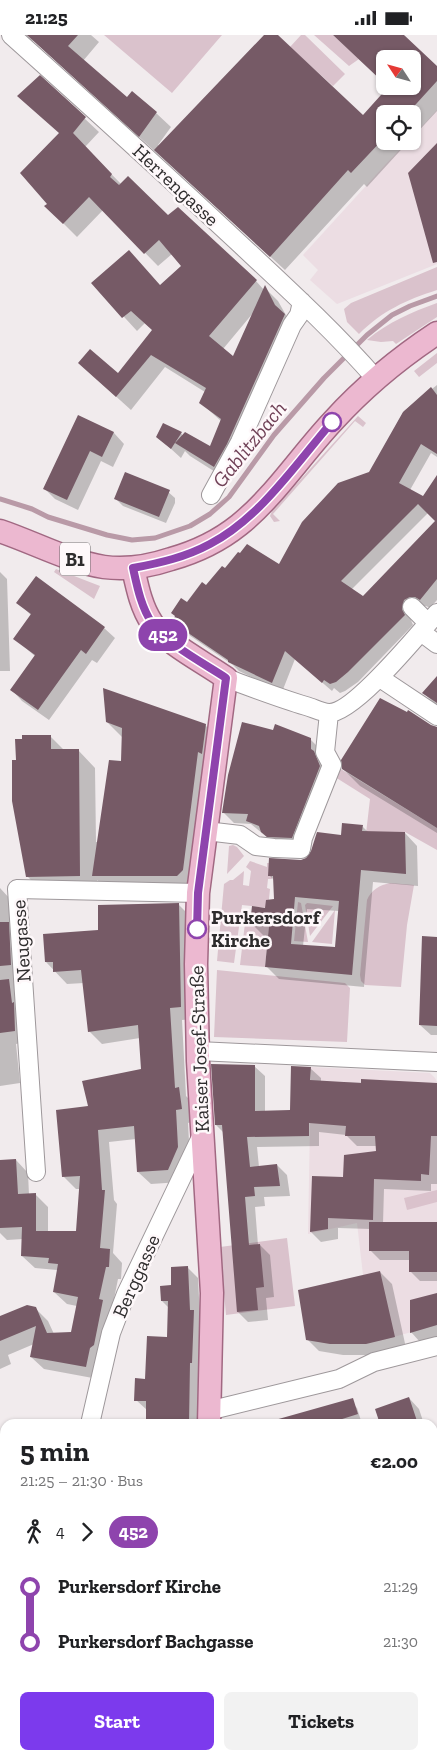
<!DOCTYPE html>
<meta charset="utf-8">
<style>
:root{--surface:#fff;--page:#f2f2f2;--text:#202124;--muted:#757577;--accent:#7c3aed}
body{margin:0;font-family:"Zilla Slab",serif;background:var(--page);color:var(--text);height:100vh;display:flex;flex-direction:column;font-size:19px;white-space:nowrap}
*{box-sizing:border-box;margin:0}
p{font-size:16px;color:var(--muted)}
.icon{flex:none;width:28px;height:28px;fill:none;stroke:currentColor;stroke-width:2;stroke-linecap:round;stroke-linejoin:round}
.map{position:relative;flex:1;overflow:hidden}
.panel{position:absolute;left:0px;top:1384px;width:438px;height:341px;display:flex;flex-direction:column;background:var(--surface);border-radius:15px 15px 0 0;box-shadow:0 1px 4px #0004}
.panel>*{flex:none}
.badge{padding:0 10px;border-radius:16px;font-size:18px;line-height:32px}
.needle{width:32px;rotate:306deg}
.tools{position:absolute;left:376px;top:15px;display:grid;gap:10px}
.tools a{display:grid;place-items:center;width:45px;height:45px;border-radius:8px;background:var(--surface);box-shadow:0 1px 4px #0004;font-size:25px}
.map>.badge{position:absolute;translate:-50% -50%;box-shadow:0 0 0 2px #fff}
.legs{display:flex;align-items:center;gap:8px;height:55px;padding:0 20px;font-size:16px}
.legs p{margin-inline-start:auto}
.overview{display:flex;align-items:center;justify-content:space-between;height:85px;padding:0 20px}
h1{font-size:28px;font-weight:800;line-height:38px}
.primary-button{display:flex;gap:10px;margin-top:auto;padding:10px 20px}
.primary-button a{flex:1;height:58px;border-radius:8px;background:var(--accent);color:#fff;font-size:20px;font-weight:800;line-height:58px;text-align:center}
.primary-button a+a{background:var(--page);color:var(--text)}
ul{padding:0 20px;list-style:none}
li{display:flex;align-items:center;gap:18px;height:55px;font-size:19px}
li i{display:grid;place-items:center;width:8px;height:100%;margin:0 6px;background:currentColor}
li i::after{content:'';width:12px;height:12px;margin:-6px;border:4px solid;border-radius:50%;background:var(--surface)}
li p{margin-inline-start:auto}
li:first-child i{background:linear-gradient(#0000 50%,currentColor 0)}
li:last-child i{background:linear-gradient(currentColor 50%,#0000 0)}
.status{display:flex;justify-content:space-between;align-items:center;height:35px;padding:0 25px;background:var(--surface);direction:ltr}
.status svg{height:14px;fill:currentColor}
.map>svg:first-child{display:block}
.built{fill:#ecdde3}
.green{fill:#dac2cc}
.shadow{fill:#0003;fill-rule:evenodd}
.lines{fill:none;stroke-linecap:round;stroke-linejoin:round}
.stream{stroke:#b99aa7;stroke-width:5}
.building{fill:#765a66;fill-rule:evenodd}
.minor-casing{stroke:#9e989b;stroke-width:20}
.major-casing{stroke:#a16882;stroke-width:25}
.minor{stroke:#fff;stroke-width:18}
.major{stroke:#ecb8d0;stroke-width:22}
.line-1-casing{stroke:#fff;stroke-width:11}
.line-1{stroke:#8e44ad;stroke-width:8}
.stop-1-dot{fill:#fff;stroke:#8e44ad;stroke-width:2.5}
.labels{text-anchor:middle;dominant-baseline:central;stroke-width:5;stroke-linejoin:round;paint-order:stroke}
.shield{fill:#fef8fa;stroke:#6c696a;stroke-width:1}
.shield-label{font-size:19px;font-weight:bold;fill:#2e2c2d}
.street-label{font-size:20px;fill:#2e2c2d;stroke:#fef8fa}
.stop-label{font-size:20px;font-weight:bold;fill:#2e2c2d;stroke:#fef8fa;text-anchor:start}
.water-label{font-size:21px;font-style:italic;fill:#704157;stroke:#fef8fa}
</style>
<div class="status"><b>21:25</b><svg viewBox="0 0 49 12"><path d="M0 12V9h3v3zM5 12V6h3v6zM10 12V3h3v9zM15 12V0h3v12zM26 1h20v11H26zM47 4h2v5h-2z"/></svg></div>
<div class="map">
<svg width="437" height="1724" viewBox="0 0 437 1724">
<rect width="100%" height="100%" fill="#f1ebed"/>
<path class="built" d="M437,75v154l-100,40 -27,-24 8,-10 -15,-15 82,-90 23,-24h4l1,-5z
M311,1032l119,6 5,5 2,4v243l-58,16 -16,-66 -6,-52 -49,11z"/>
<path class="green" d="M104,0h118l-50,58z
M301,0h4l40,39 -12,12 -43,-39z
M314,0h19l26,24 -10,7z
M437,232v23c-31,10 -55,21 -78,44l-12,-12 -3,-13 7,-6z
M437,268v14l-41,27 -3,-3 -12,1 -14,-2c21,-18 45,-28 70,-37z
M437,318v10l-18,14 -5,-6z
M358,381l8,7 -3,4 -8,-6 -82,93 7,7 -6,1 -4,-6 2,-5z
M56,534l44,17 -6,13 -40,-27z
M339,733l98,60v22l-32,-18h-17l-24,19 6,-52 -35,-22z
M233,810l4,2 7,9 -17,18 2,-28z
M250,826l17,6v-4h6l-1,16h-4l-1,9 3,1 -2,19 -26,-3 -8,58 -17,-2 7,-77 6,-4h3l11,-9 -1,14 6,1 2,-15 -5,-4z
M390,848l24,2 -7,40 -6,62 -36,-2 -4,-4 -1,-6 7,-75c4,-10 13,-15 23,-17z
M298,867l3,1 7,39 -14,-1z
M307,868l26,3 -23,30 -5,-31z
M335,875l-3,34 -20,-2z
M245,888l24,3 -4,41 -25,-2z
M217,935l128,13 5,5 -3,54 -133,-5z
M437,1155v12l-30,8 -3,-12z
M287,1203l8,68 -69,9 -6,-68z
M5,1664v56h83l3,4h-91v-58z"/>
<path class="shadow" d="M20,0h71l8,7 -16,19 44,38 29,14 15,14 -13,18 1,1 107,-111h10l87,82 27,-30 -2,-1h24v-27h-27v24l-51,-48h68l35,32v44l-25,27v-24h-27v27h24l-42,46 -3,-3 -79,86 -251,-229 -9,-2z
M40,42l59,55 -14,15 36,37 47,32 88,65 8,9 1,-2 13,13 9,16 -59,163 -38,-24 -5,-5 -4,7 -23,-21 23,-4 2,3 28,11 10,-26 -20,-18 4,-11 -40,-25 -34,43 -52,-47 39,12 35,-45 -8,-7 -8,8 -44,-48 68,3 22,-20 -11,-12 -14,12 -55,-56 -26,27 -31,-31 2,-2 12,-70zM253,278l-19,45 -11,-9z
M437,350v72l-6,-4 -21,37 13,8 14,-21v123l-7,8 -4,-2h-6l-7,3 -2,11 2,5 -55,57 -13,9 -5,2 -6,-5 -2,3 -37,-32 -13,33 -43,-21 -6,-6 -50,-34 -10,-9 14,-19 38,-33 55,-4 90,-93 34,-62zM428,478l8,8 -72,77 -13,-8z
M79,381l35,17 10,11 -11,23 -12,-6 -23,49 -23,-11 -11,-11z
M167,456l8,7v5l-9,20 -43,-17 -7,-7z
M0,537l7,7 3,92h-10z
M18,568l86,25 11,10 -18,25 -5,-3 -43,60 -27,-19 -10,-11 24,-33 -21,-18 17,-23z
M437,643v28l-13,-13z
M107,687l98,3 17,17 -22,145 -90,6 -13,-13v13h-53l-17,-17 -10,-115 33,-25 14,14h14l17,18 1,74h2l24,-79 1,-25z
M431,691l6,1v106l-77,-47 -17,-17z
M310,704l11,11 4,13 -22,86 -29,-6 -23,-19 -17,-1 -11,-11z
M363,792l5,5 37,1 12,13 1,40 -45,-4 -9,105 -85,-8 -13,-13 3,-30h-5l-13,-13 24,-22v-20l-6,-6 38,-16 35,-23zM307,874l32,2 -3,38 -33,-3z
M0,853l11,12 15,142 -10,2 4,39 -20,3z
M178,869l13,13 2,102 -11,1 4,76 5,5 3,20 -6,2 2,37 -9,22 -30,2 -13,-12 -2,-33 -27,3 5,58 3,4 -4,49 9,10 -1,16h-3l-20,100 -54,-10 -13,-12 3,-13 -26,11 3,9 -11,5v-52l35,-9 13,13 6,13 18,-1 5,-27 -10,-2 -13,-12 4,-21 -1,-1 -22,-2 -13,-12 1,-17 -16,1 -7,-7v-72l16,-1 12,13 1,22 6,-1 13,13v25l29,1 3,-44h-4l-13,-13 26,-69 53,-37 -2,-32 -38,6 -13,-13 -5,-48 -17,1 -21,-22 54,-30z
M437,903v97h-6l-11,-10z
M254,1031l11,10v36l27,-1 18,-43 11,10v4l116,2v100h-6v7l-47,-2 -1,35 54,-1v58h-17l-9,-9v-12h-31l-10,-10v-21l-32,-1v11l-17,3 -10,-10 2,-54h31l34,-26 -1,-6h-20l-11,-11 -27,-3v14l-62,1 2,20 18,-2 10,10 3,21 -26,1 1,9 -10,1 3,38h2l10,10 4,42 -8,1 2,22 -20,2 -10,-10 -14,-179 -8,-8z
M188,1233l10,10 2,39 4,4 -5,103h-52v-14l-11,-10 32,-62 1,-30 -7,-7z
M380,1237l12,12 14,64 -28,7h-35l-24,-4 -12,-12z
M437,1259v43l-17,5 -9,-10z
M409,1363l10,11 5,15h-42z
M349,1365l8,8 5,16h-74z
M246,1385l3,4h-19v-1z
M432,1401l5,14v5h-2l2,5v14l-5,2z
M0,1552l5,4v26l-5,1z
M112,1720h34l2,4h-32z
M211,1720h32l2,4h-32z
M328,1720h29l3,4h-38v-3z
M374,1720h18l1,4h-15z"/>
<g class="lines">
<path class="stream" d="M0,464l32,10 16,8 59,18 25,5 23,-2 35,-12 20,-12 19,-17 45,-62 50,-57 43,-43 25,-20 18,-9 27,-10"/>
</g>
<path class="building" d="M27,0h51l-10,11 59,51 5,-6 25,21 -18,25z
M264,0h14l85,80 26,-29h23v-27h-27v25l-52,-49h71l33,31v15l-30,33h-22v23l-34,36 -3,-3 -78,87 -116,-107z
M40,40l46,42 -13,16 39,41 -2,3 9,8 9,-9 40,39 10,-8 79,73 -48,56 24,20 32,-71 10,20 10,9 -58,130 -13,23 -39,-24 10,-11 25,14 11,-27 -22,-16 7,-15 -55,-33 -35,42 -38,-34 12,-14 28,24 34,-43 -21,-19 -9,7 -31,-35 38,-33 31,35 21,-19 -22,-26 -15,14 -55,-57 -26,27 -19,-18 3,-2 -27,-31 39,-40 -42,-37z
M437,108v119l-4,1 -25,-90z
M431,352l6,8v59l-16,-10 -22,39 24,13 14,-21v104l-17,21 -5,-3h-5l-6,3 -2,9 3,6 -57,57 -12,10 -6,2 -6,-4 -2,3 -37,-32 -13,32 -44,-21v-2l-56,-38 3,-6 -4,-3 10,-15 6,4 15,-20 4,3 16,-19 3,2 13,-16 2,1 7,-9 32,20 23,-42 36,-39 31,-11 34,-60zM418,469l17,17 -72,75 -22,-15z
M78,380l36,17 -12,25 -12,-6 -23,49 -24,-11z
M163,388l19,9 -11,17 -15,-12z
M125,437l45,18 -11,27 -45,-18z
M36,541l69,51 -19,27 -5,-4 -43,60 -28,-20 25,-35 -22,-16 18,-25 -15,-11z
M437,641v27l-15,-10z
M103,653l103,36 -4,30 -4,-2 -15,118 -6,6h-85l17,-116 12,1 1,-33 -16,-6z
M380,663l27,14 1,-2 23,15 6,2v101l-95,-59 -1,-9z
M242,687l31,8 2,-6 36,14v11l3,2 6,15 -28,72 -25,-1 -6,-5 -2,-6 -13,-5 2,-7 -26,-1 6,-38z
M22,700h29v14h28l1,127 -54,1 -14,-76v-41h4l-1,-21h7z
M342,788l21,2 -1,6 43,1 1,42 -45,-4 -9,105 -87,-8 4,-41 -19,-2 2,-18 13,2 1,-8 8,-1 -1,-23h-5l1,-18 32,2 5,-2 5,-7 6,-19 24,3zM295,862l44,4 -4,46 -44,-3z
M179,868l2,104 -11,1 5,80 4,-1 3,22 -6,1 2,37 -10,23 -31,2 -3,-46 -36,4 4,60h3l-5,58 10,1 -1,18h-3l-7,32 4,1 -9,45 -4,3 -4,19 -56,-10 6,-31 -36,15v-25l27,-11 9,2 11,26 24,-1 7,-35 -25,-5 5,-28 -10,-1 1,-5 -28,-2 1,-29 -22,1v-68l16,-1 2,35 18,-1v38h40l4,-55 -18,1 -6,-67 32,-4 -6,-25 59,-12 -3,-44 -50,7 -7,-62 -28,2v-10h-8l-2,-28 55,-4v-25z
M0,887h9l2,43 -11,1z
M422,901l15,1v89l-18,-1z
M9,944l3,24 2,-1 1,29 -15,2v-53z
M211,1029l44,1v46l35,-1 1,-44 20,1 -1,13 51,3v-4l76,4v53h-6l-2,39 -8,-1v7l-47,-2 -1,41 -45,-2v11l-18,3 2,-56 31,1 1,-22 32,-4 -1,-15h-30l1,-10 -37,-3v13l-62,1 3,30 27,-3 3,22 -26,1 1,9 -10,1 4,48 11,-1 4,43 -8,1 2,22 -21,2 -15,-187h-7z
M369,1187h68v50h-28v-21h-40z
M188,1231l2,44h4l-2,53h-2l-1,61h-43v-23h-12l1,-23 10,1 2,-43 20,1 1,-36h-7l-1,-15 11,-1v-18z
M380,1236l15,66 -29,7h-36l-24,-4 -8,-50z
M437,1258v32l-27,8v-33z
M409,1362l9,27h-38l-5,-15z
M353,1363l5,16 -19,6 1,4h-64l-1,-4z"/>
<g class="lines">
<defs>
<path id="minor" d="M11,0c77,69 154,139 230,210 46,43 93,86 135,134
M211,460l29,-53 52,-117 7,-10 3,-13
M412,572l16,16
M421,597l16,12
M226,643c27,10 53,20 80,28 7,2 15,6 22,7 25,2 92,-81 109,-100
M380,643l57,38
M206,796l34,4 16,11 18,2 27,1 2,-11 29,-73 -7,-13 4,-39
M198,1016l239,11
M36,1137l-19,-283 181,4
M208,1376l131,-32 35,-17 63,-16
M90,1389l21,-91 15,-39 76,-159
M0,1593l5,-4
M98,1720l3,4"/>
<path id="major" d="M0,496c33,11 70,31 104,36 23,3 46,-1 67,-8 25,-7 48,-18 68,-34 36,-29 62,-70 94,-104 31,-34 66,-63 104,-88
M133,533c4,18 8,39 19,55 14,20 53,40 74,55l-28,215 -2,71 2,97 14,232 -3,131
M263,1720l2,4"/>
</defs>
<use href="#minor" class="minor-casing"/>
<use href="#major" class="major-casing"/>
<use href="#minor" class="minor"/>
<use href="#major" class="major"/>
</g>
<g class="lines">
<defs>
<path id="line-1" d="M197,894l1,-36 28,-215c-21,-14 -61,-35 -74,-55 -11,-16 -15,-37 -19,-55 27,-5 53,-11 77,-24 50,-26 86,-80 122,-122"/>
</defs>
<use href="#line-1" class="line-1-casing"/>
<use href="#line-1" class="line-1"/>
</g>
<g class="stop-1-dot">
<circle cx="332" cy="387" r="9"/>
<circle cx="197" cy="894" r="9"/>
</g>
<g class="labels">
<rect class="shield" x="60" y="507.5" width="30" height="33" rx="4"/>
<g class="shield-label">
<text x="75" y="524">B1</text>
</g>
<g class="street-label">
<text transform="translate(176 150) rotate(43)">Herrengasse</text>
<text transform="translate(21 906) rotate(-94)">Neugasse</text>
<text transform="translate(199 1014) rotate(-92)">Kaiser Josef-Straße</text>
<text transform="translate(136 1241) rotate(-66)">Berggasse</text>
</g>
<g class="stop-label">
<text x="211" y="882">Purkersdorf<tspan x="211" dy="23">Kirche</tspan></text>
</g>
<g class="water-label">
<text transform="translate(249 409) rotate(-51)">Gablitzbach</text>
</g>
</g>
</svg>
<div class="tools">
<a><svg class="needle" viewBox="-14 -14 28 28"><path d="M0-13l5 13h-10z" fill="#e53935"/><path d="M0 13l5-13h-10z" fill="#757577"/></svg></a>
<a><svg class="icon" aria-label="locate" viewBox="0 0 24 24"><circle cx="12" cy="12" r="6"/><path d="M12 2v4M12 18v4M2 12h4M18 12h4"/></svg></a>
</div>
<b class="badge" style="left:163px;top:600px;background:#8e44ad;color:#fff">452</b>
<section class="panel">
<div class="overview"><div><h1>5 min</h1><p>21:25 – 21:30 · Bus</p></div><b>€2.00</b></div>
<div class="legs"><svg class="icon" aria-label="walk" viewBox="0 0 24 24"><circle cx="13" cy="4" r="2"/><path d="M13 8l-2 6 4 7M11 14l-3 7M7 12l3-4h3l4 4"/></svg>4<svg class="icon" aria-label="forward" viewBox="0 0 24 24"><path d="M9 5l7 7-7 7"/></svg><b class="badge" style="background:#8e44ad;color:#fff">452</b></div>
<ul>
<li><i style="color:#8e44ad"></i><b>Purkersdorf Kirche</b><p>21:29</p></li>
<li><i style="color:#8e44ad"></i><b>Purkersdorf Bachgasse</b><p>21:30</p></li>
</ul>
<div class="primary-button"><a>Start</a><a>Tickets</a></div>
</section>
</div>
